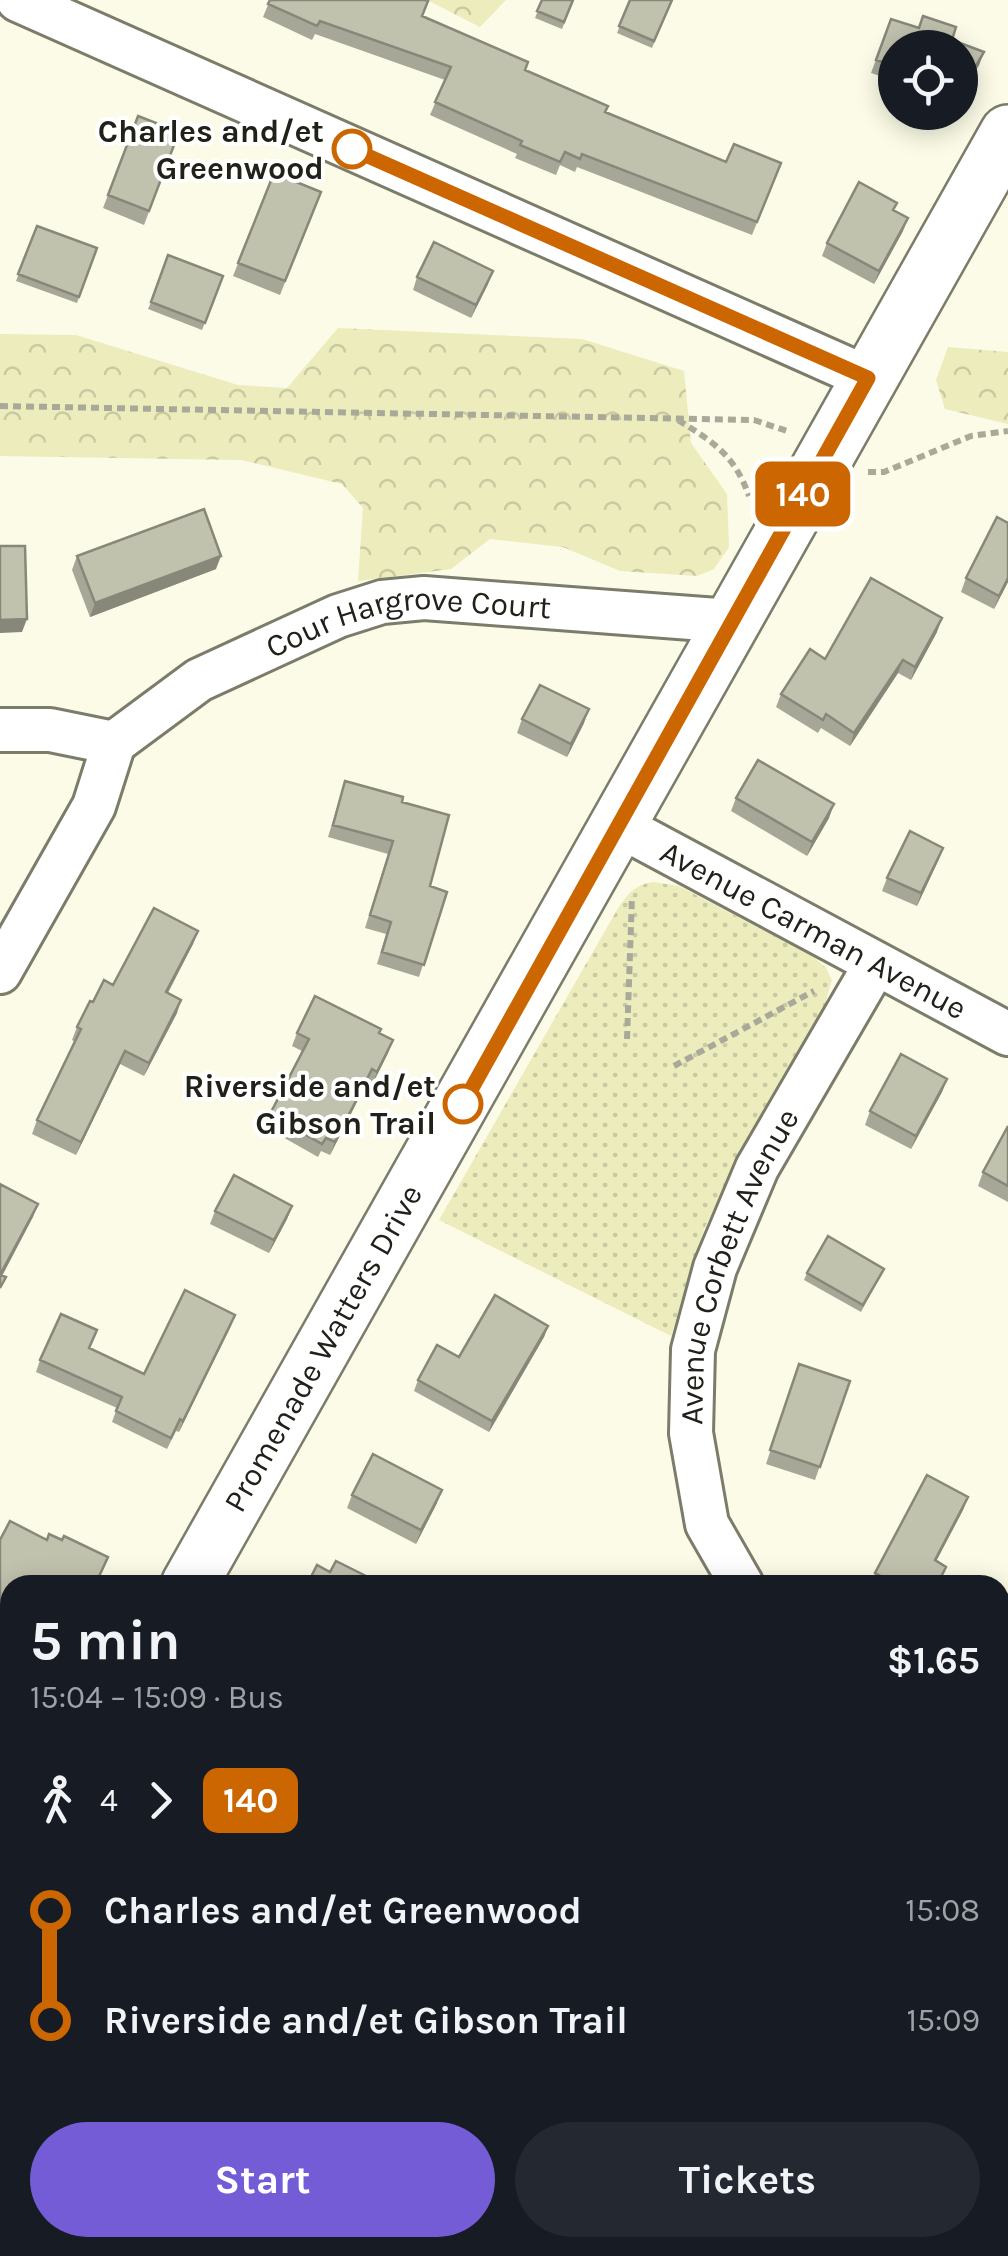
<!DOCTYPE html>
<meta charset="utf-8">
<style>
:root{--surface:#171b24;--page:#242831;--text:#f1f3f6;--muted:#9ea1a6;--accent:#735cd6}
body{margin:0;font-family:Karla,sans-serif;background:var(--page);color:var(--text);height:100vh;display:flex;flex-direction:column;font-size:38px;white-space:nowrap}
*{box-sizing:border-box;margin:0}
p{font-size:32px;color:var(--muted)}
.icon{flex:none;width:55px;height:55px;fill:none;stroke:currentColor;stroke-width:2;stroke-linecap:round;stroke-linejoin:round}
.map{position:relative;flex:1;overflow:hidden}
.side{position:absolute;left:0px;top:1575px;width:1010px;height:682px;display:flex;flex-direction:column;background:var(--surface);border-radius:30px 30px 0 0;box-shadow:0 5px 25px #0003}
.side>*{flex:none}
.badge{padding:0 20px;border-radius:15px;font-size:35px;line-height:65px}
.fabs{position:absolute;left:878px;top:30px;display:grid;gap:20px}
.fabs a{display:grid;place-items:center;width:100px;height:100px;border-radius:50%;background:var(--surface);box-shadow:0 5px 25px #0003;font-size:50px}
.map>.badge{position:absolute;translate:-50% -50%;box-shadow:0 0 0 5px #fff}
.legs{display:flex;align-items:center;gap:15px;height:110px;padding:0 30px;font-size:32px}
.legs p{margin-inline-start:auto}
.headline{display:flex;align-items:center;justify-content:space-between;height:170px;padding:0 30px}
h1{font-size:55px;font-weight:700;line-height:75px}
.action{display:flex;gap:20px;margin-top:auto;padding:20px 30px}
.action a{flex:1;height:115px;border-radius:60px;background:var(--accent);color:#fff;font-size:40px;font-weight:700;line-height:115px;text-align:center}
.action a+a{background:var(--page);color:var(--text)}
ul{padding:0 30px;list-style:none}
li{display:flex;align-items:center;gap:35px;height:110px;font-size:38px}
li i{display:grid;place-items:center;width:15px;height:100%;margin:0 12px;background:currentColor}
li i::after{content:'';width:25px;height:25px;margin:-12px;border:8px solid;border-radius:50%;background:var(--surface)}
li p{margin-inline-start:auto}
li:first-child i{background:linear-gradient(#0000 50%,currentColor 0)}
li:last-child i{background:linear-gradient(currentColor 50%,#0000 0)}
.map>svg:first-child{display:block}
.green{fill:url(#green-dots)}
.forest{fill:url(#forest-crowns)}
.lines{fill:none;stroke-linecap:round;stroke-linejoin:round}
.minor-casing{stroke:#7b7c69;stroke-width:48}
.major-casing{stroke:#7b7c69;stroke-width:60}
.path{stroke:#a9a99a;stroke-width:6;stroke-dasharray:8 5;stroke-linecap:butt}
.minor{stroke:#fff;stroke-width:42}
.major{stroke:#fff;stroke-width:55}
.wall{fill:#a6a796}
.shaded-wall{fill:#87887a}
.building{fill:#c1c2ae;stroke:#87887a;stroke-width:2.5}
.line-1-casing{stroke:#fff;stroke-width:22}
.line-1{stroke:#c60;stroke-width:15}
.stop-1-dot{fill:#fff;stroke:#c60;stroke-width:5}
.labels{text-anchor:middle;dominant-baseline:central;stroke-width:8;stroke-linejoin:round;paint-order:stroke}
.stop-label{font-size:32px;font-weight:bold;fill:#212119;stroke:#fff;text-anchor:end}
.street-label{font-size:32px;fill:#212119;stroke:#fff}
</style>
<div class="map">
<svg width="1008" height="2256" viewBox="0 0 1008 2256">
<defs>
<pattern id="green-dots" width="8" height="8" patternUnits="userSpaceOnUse" patternTransform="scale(2.5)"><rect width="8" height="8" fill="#ececbd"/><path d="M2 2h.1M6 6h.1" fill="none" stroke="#cacaa2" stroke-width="1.8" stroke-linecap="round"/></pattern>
<pattern id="forest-crowns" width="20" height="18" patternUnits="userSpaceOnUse" patternTransform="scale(2.5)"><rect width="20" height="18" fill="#ececbd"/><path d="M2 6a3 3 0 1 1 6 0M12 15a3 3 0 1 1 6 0" fill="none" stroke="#cacaa2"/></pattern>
</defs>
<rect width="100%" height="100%" fill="#fbfbe7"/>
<path class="green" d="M653,882l26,4 135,71 12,11 6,12 -10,35 -70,119 -48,95 -33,107 -232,-116 178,-310c10,-15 17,-25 36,-28z"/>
<path class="forest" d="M427,0h79l-26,27z
M338,328l244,11 102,32 7,72 36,51 2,53 -15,22 -17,7 -77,-5 -57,-24 -73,-8 -39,30 -93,12 5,-73 -21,-24 -101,-24 -241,-4v-122l76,1 162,50 49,3z
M948,347l60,5v72l-63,-15 -9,-29z"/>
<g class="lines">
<defs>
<g id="minor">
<path d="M18,0l850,378"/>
<path d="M0,730h50l64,13"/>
<path id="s1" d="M114,743l85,-63 139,-64 44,-14 42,-4 307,23"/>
<path id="s2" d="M618,825l390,209"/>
<path d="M0,972l94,-166 20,-63"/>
<path id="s3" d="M742,1585l-35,-61 -16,-91 2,-83 22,-82 42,-100 118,-203"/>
<path d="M1000,1763l8,5"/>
<path d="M936,2256v-8"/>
</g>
<g id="major">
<path id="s4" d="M189,1585l819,-1452"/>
<path d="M0,1917l10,-18"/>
</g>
</defs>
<use href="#minor" class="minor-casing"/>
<use href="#major" class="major-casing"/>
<path class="path" d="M0,406l754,14 33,11
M678,420c35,22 56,34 71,76
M868,472h16l87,-36 37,-5
M627,1039l5,-143
M674,1066l140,-75"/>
<use href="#minor" class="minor"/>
<use href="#major" class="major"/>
</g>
<path class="wall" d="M270,0l152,16 183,97 121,49 55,1 -29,72 -175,-68 -2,5 -15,-7 -4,10 -41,-17 2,-4 -87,-39 15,-35 -130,-46 -3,6 -49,-23z
M542,0h32l-12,29 -27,-11z
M630,0h42l-20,48 -35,-15z
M923,16l33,11 -4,13 32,12 -5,13 -19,33v-50h-65v33l-24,-8 20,-54 28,9z
M138,116l41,16 -35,93 -41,-17z
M274,173l47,19 -41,103 -47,-19z
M894,210l9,21 -29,53 -52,-28 5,-13z
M37,226l60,22 -20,55 -61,-22z
M223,276l-21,54 -54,-21 3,-7z
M417,277l71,7 -17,34 -58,-28z
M1008,523v59l-14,27 -33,-17 5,-14z
M77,556l139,13 -126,48 -18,-47z
M937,632l-26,48 -13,-7 -48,73 -29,-18 -3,5 -42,-26 5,-13 44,-35z
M522,719l62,4 -17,34 -50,-24z
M345,781l57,21 28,84 17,6 -28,85 -42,-13 9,-30 -21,-6 23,-74 -60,-17z
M736,798l93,20 -22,38 -76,-45z
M938,861l-21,45 -35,-15 5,-13z
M198,931l-5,13 -25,49 9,20 -33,63 -24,-12 -44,91 -44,-21 5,-14 38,-78 -3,-2 5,-13 16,-25 20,-17z
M297,1033h82l9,20 -16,32 -5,-3 -37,73 -9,-4 -3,6 -53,-30 5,-13 32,-63 -10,-5z
M947,1079l-5,13 -31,57 -46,-24 5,-14z
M1008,1126v76l-30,-16 5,-14z
M292,1206l-5,13 -18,34 -59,-29 5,-13z
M884,1269l-23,43 -57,-32 3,-7z
M235,1315l-56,117 -3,-1 -9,18 -55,-27 5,-14 -81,-36 4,-12 50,-12 54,26z
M548,1326l-4,11 -55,95 -75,-41 4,-11 41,-23z
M799,1364l51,17 -35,99 -49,-16z
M352,1495l85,8 -21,41 -69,-36z
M968,1497l-5,13 -27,51 10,6 -7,18h-69l5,-12z
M794,2248h74v8h-75z"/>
<path class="shaded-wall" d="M984,52l-5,13 -19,33v-5z
M908,218l-5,13 -29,53 5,-13z
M493,271l-5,13 -17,34 5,-13z
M221,556l-5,13 -126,48 5,-14z
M1008,578v4l-14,27 5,-13z
M942,618l-5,14 -26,48 4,-13z
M27,619l-5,13 -22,1v-13z
M903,660l-5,13 -48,73 4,-13z
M589,709l-5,14 -17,34 4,-13z
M834,804l-5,14 -22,38 5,-14z
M943,848l-5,13 -21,45 4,-13z
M198,931l-5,13 -32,61 5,-13z
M181,1000l-4,13 -33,63 5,-13z
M393,1040l-5,13 -16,32 5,-13z
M125,1051l-5,13 -44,91 5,-13z
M372,1069l-5,13 -37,73 5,-13z
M947,1079l-5,13 -31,57 5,-13z
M38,1204l-5,13 -33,63v-5z
M292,1206l-5,13 -18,34 5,-13z
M235,1315l-4,11 -52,106 4,-11z
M548,1326l-4,11 -55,95 3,-11z
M442,1490l-5,13 -21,41 5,-14z
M968,1497l-5,13 -33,63 5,-13z
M72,2248h6l-4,8h-6z
M801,2249h7l-2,7h-8z"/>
<path class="building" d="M270,0h155l3,1 -6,15 106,46 -3,8 83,36 -3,6 121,50 8,-18 47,19 -24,59 -175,-68 -2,5 -15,-7 -5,10 -40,-17 2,-4 -87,-39 16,-35 -131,-46 -3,5 -49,-22z
M542,0h31l-9,22 -27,-11z
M630,0h42l-18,41 -35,-15z
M923,16l33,11 -4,13 32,12 -24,41v-45h-65v18l-19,-6 15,-41 28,9z
M138,116l41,16 -30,79 -41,-16z
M274,173l47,19 -36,89 -47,-18z
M859,182l38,21 -4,7 15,8 -29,53 -52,-28z
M37,226l60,22 -18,49 -61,-23z
M434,242l59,29 -17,34 -59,-28z
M168,255l55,21 -18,47 -54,-21z
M204,509l17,47 -126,47 -18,-47z
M997,517l11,6v55l-9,18 -33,-18z
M0,546h25l2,73 -27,1z
M871,578l71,40 -27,49 -12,-7 -49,73 -28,-19 -3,6 -42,-26 29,-45 15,10z
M540,685l49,24 -18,35 -49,-25z
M758,760l76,44 -22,38 -76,-44z
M345,781l58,16 -1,5 47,13 -19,71 17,6 -23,73 -42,-13 9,-30 -21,-7 23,-74 -60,-16z
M910,831l33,17 -22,45 -34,-15z
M154,908l44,23 -32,61 15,8 -32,63 -24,-12 -44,91 -44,-22 44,-91 -4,-2 13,-26 3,1 11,-22 9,5z
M315,996l66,33 -2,4 14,7 -16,32 -5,-3 -37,73 -9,-4 -4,6 -52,-30 39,-75 -12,-6z
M901,1054l46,25 -31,57 -46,-25z
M1008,1126v60l-25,-14z
M234,1175l58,31 -18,34 -59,-29z
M0,1184l38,20 -38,71 6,2 -6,11z
M828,1236l56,33 -21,36 -56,-32z
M185,1290l50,25 -52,106 -3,-2 -9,19 -55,-27 6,-14 -82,-37 21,-46 36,16 -8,18 55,26z
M495,1295l53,31 -56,95 -74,-41 19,-35 22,12z
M799,1364l51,17 -30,86 -50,-17z
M373,1454l69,36 -21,40 -69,-35z
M927,1475l41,22 -33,63 11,7 -9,18h-39l-23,-12z
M10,1521l37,19 2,-6 13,6 2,-4 44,21 -13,28h-85v151l-10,19v-215z
M336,1561l44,22 -2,2h-71l10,-20 13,7z
M580,1577l14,8h-18z
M10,2172v76h62l-4,8h-68v-66z
M801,2248h67v8h-60v-7h-7z"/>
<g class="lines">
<defs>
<path id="line-1" d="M352,149l516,229 -405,726"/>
</defs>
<use href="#line-1" class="line-1-casing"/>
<use href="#line-1" class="line-1"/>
</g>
<g class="stop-1-dot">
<circle cx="352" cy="149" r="18"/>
<circle cx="463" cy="1104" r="18"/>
</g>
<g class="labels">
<g class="stop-label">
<text x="324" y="131">Charles and/et<tspan x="324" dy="37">Greenwood</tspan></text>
<text x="436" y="1086">Riverside and/et<tspan x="436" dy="37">Gibson Trail</tspan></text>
</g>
<g class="street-label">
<text stroke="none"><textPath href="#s1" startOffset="328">Cour Hargrove Court</textPath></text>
<text stroke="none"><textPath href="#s2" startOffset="222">Avenue Carman Avenue</textPath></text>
<text stroke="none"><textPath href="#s3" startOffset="338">Avenue Corbett Avenue</textPath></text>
<text stroke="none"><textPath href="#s4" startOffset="272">Promenade Watters Drive</textPath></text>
</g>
</g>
</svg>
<div class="fabs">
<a><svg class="icon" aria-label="locate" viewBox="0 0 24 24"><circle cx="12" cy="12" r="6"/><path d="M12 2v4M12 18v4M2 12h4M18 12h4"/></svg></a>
</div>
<b class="badge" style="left:803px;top:494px;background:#c60;color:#fff">140</b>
<section class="side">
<div class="headline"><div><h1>5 min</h1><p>15:04 – 15:09 · Bus</p></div><b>$1.65</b></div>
<div class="legs"><svg class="icon" aria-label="walk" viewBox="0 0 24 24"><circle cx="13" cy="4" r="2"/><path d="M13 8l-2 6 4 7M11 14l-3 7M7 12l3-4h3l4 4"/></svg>4<svg class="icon" aria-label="forward" viewBox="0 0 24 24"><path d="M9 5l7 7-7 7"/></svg><b class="badge" style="background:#c60;color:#fff">140</b></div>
<ul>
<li><i style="color:#c60"></i><b>Charles and/et Greenwood</b><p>15:08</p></li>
<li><i style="color:#c60"></i><b>Riverside and/et Gibson Trail</b><p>15:09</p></li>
</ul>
<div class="action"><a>Start</a><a>Tickets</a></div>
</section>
</div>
